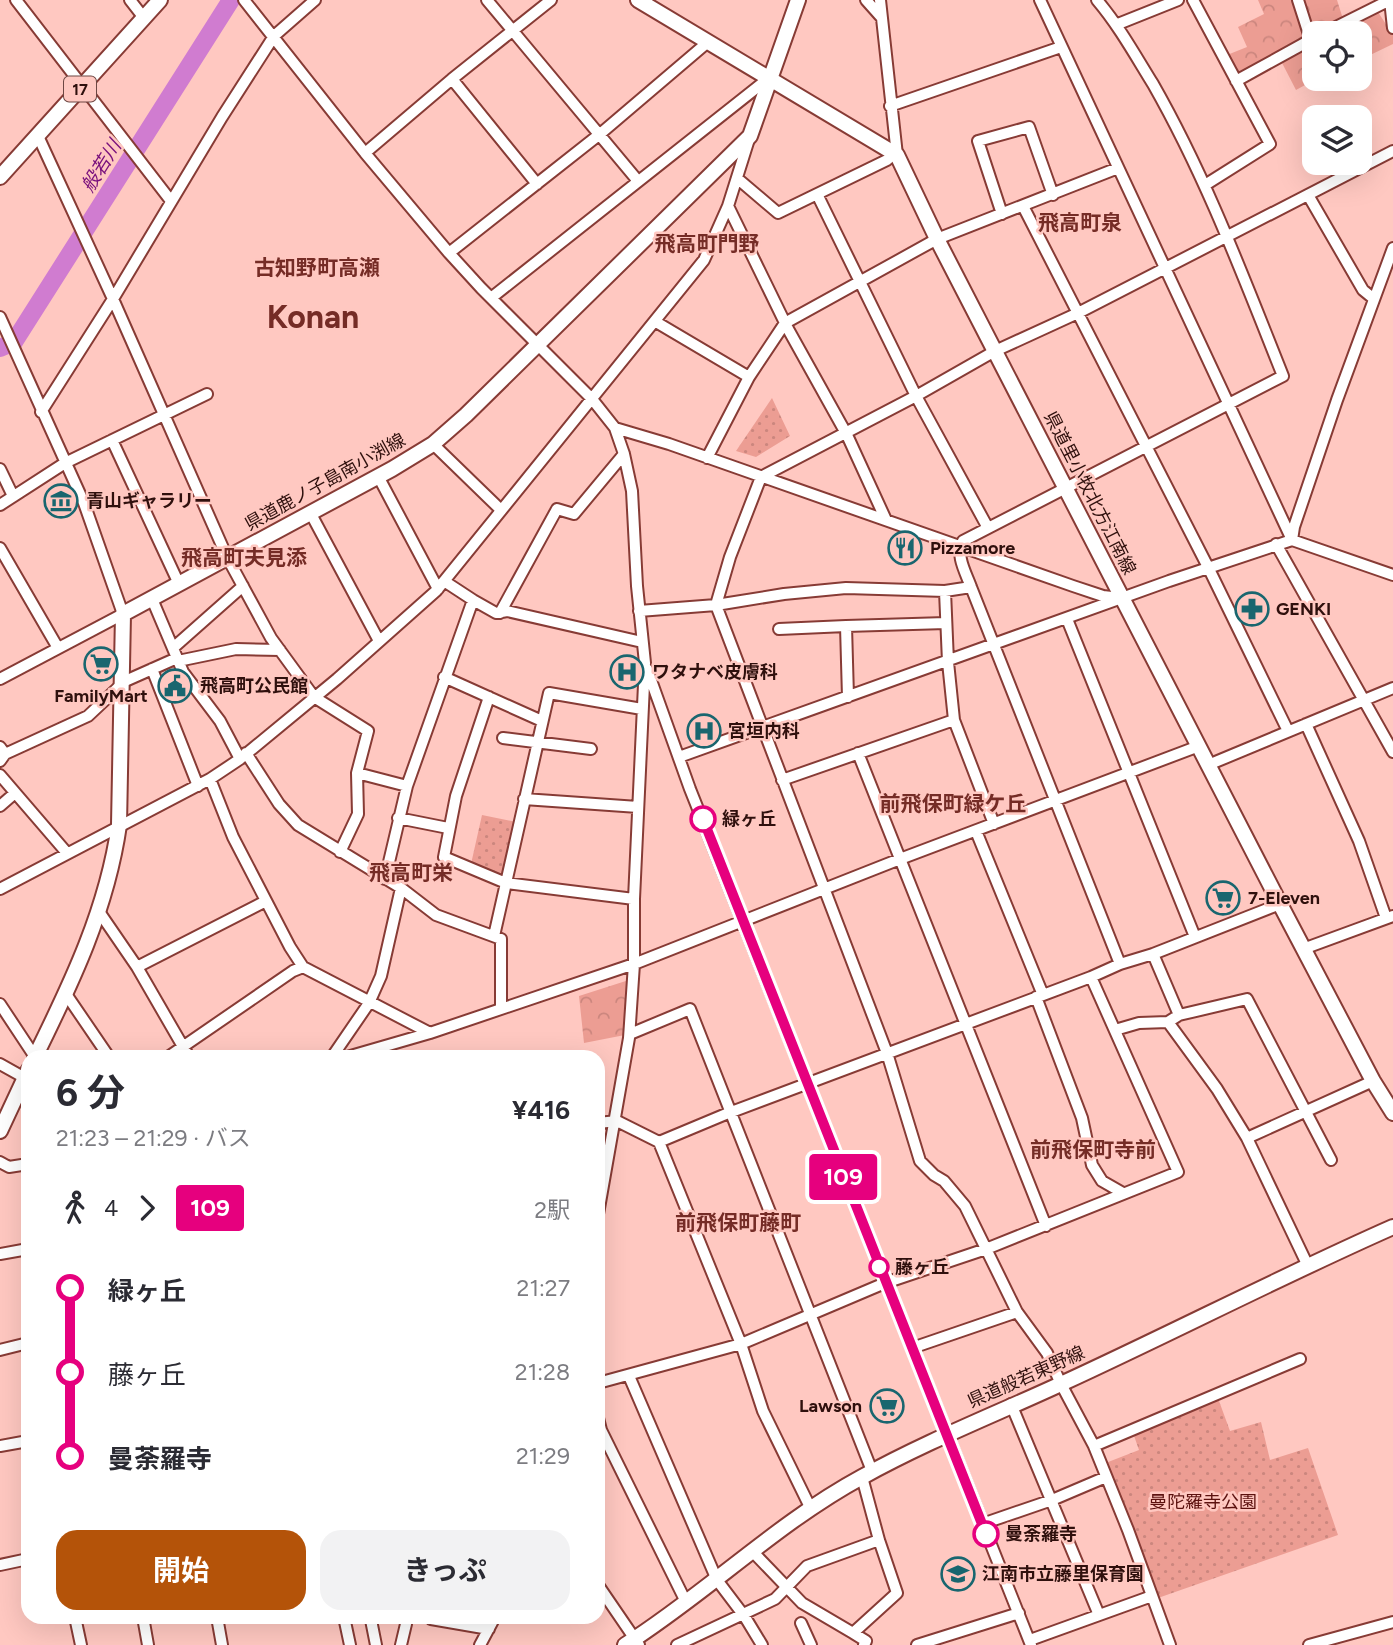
<!DOCTYPE html>
<html lang="ja">
<meta charset="utf-8">
<style>
:root{--surface:#fff;--page:#f2f2f3;--text:#2b2b33;--muted:#7c7c81;--accent:#b45309}
body{margin:0;font-family:Figtree,"Noto Sans JP",sans-serif;background:var(--page);color:var(--text);height:100vh;display:flex;flex-direction:column;font-size:26px;white-space:nowrap}
*{box-sizing:border-box;margin:0}
p{font-size:23px;color:var(--muted)}
.icon{flex:none;width:38px;height:38px;fill:none;stroke:currentColor;stroke-width:2;stroke-linecap:round;stroke-linejoin:round}
.map{position:relative;flex:1;overflow:hidden}
.panel{position:absolute;left:21px;top:1050px;width:584px;height:574px;display:flex;flex-direction:column;background:var(--surface);border-radius:21px;box-shadow:0 7px 28px #0002}
.panel>*{flex:none}
.badge{padding:0 14px;border-radius:5px;font-size:24px;line-height:46px}
.controls{position:absolute;left:1302px;top:21px;display:grid;gap:14px}
.controls a{display:grid;place-items:center;width:70px;height:70px;border-radius:14px;background:var(--surface);box-shadow:0 7px 28px #0002;font-size:35px}
.map>.badge{position:absolute;translate:-50% -50%;box-shadow:0 0 0 4px #fff}
.legs{display:flex;align-items:center;gap:10px;height:77px;padding:0 35px;font-size:23px}
.legs p{margin-inline-start:auto}
.headline{display:flex;align-items:center;justify-content:space-between;height:119px;padding:0 35px}
h1{font-size:38px;font-weight:700;line-height:52px}
.action{display:flex;gap:14px;margin-top:auto;padding:14px 35px}
.action a{flex:1;height:80px;border-radius:21px;background:var(--accent);color:#fff;font-size:28px;font-weight:700;line-height:80px;text-align:center}
.action a+a{background:var(--page);color:var(--text)}
ul{padding:0 35px;list-style:none}
li{display:flex;align-items:center;gap:24px;height:84px;font-size:26px}
li i{display:grid;place-items:center;width:10px;height:100%;margin:0 9px;background:currentColor}
li i::after{content:'';width:18px;height:18px;margin:-9px;border:5px solid;border-radius:50%;background:var(--surface)}
li p{margin-inline-start:auto}
li:first-child i{background:linear-gradient(#0000 50%,currentColor 0)}
li:last-child i{background:linear-gradient(currentColor 50%,#0000 0)}
.map>svg:first-child{display:block}
.forest{fill:url(#forest-crowns)}
.park{fill:url(#park-dots)}
.lines{fill:none;stroke-linecap:round;stroke-linejoin:round}
.river{stroke:#d07cd0;stroke-width:18}
.minor-casing{stroke:#873b35;stroke-width:14}
.major-casing{stroke:#873b35;stroke-width:18}
.minor{stroke:#fff;stroke-width:10}
.major{stroke:#fff;stroke-width:14}
.line-1-casing{stroke:#fff;stroke-width:16}
.line-1{stroke:#e6007e;stroke-width:10}
.stop-1-dot{fill:#fff;stroke:#e6007e;stroke-width:3.5}
.labels{text-anchor:middle;dominant-baseline:central;stroke-width:5;stroke-linejoin:round;paint-order:stroke}
.shield{fill:#ffc8c1;stroke:#6d4743;stroke-width:2}
.shield-label{font-size:16px;font-weight:bold;fill:#2f100d}
.street-label{font-size:18px;fill:#2f100d;stroke:#ffc8c1}
.poi-label{font-size:18px;font-weight:bold;fill:#2f100d;stroke:#ffc8c1;text-anchor:start}
.stop-label{font-size:18px;font-weight:bold;fill:#2f100d;stroke:#ffc8c1;text-anchor:start}
.park-label{font-size:18px;fill:#5c110f;stroke:#ffc8c1}
.water-label{font-size:19px;font-style:italic;fill:#790f7c;stroke:#ffc8c1}
.quarter-label{font-size:21px;font-weight:bold;fill:#752c26;stroke:#ffc8c1}
.town-label{font-size:32px;font-weight:bold;fill:#752c26;stroke:#ffc8c1}
</style>
<div class="map">
<svg width="1393" height="1645" viewBox="0 0 1393 1645">
<defs>
<pattern id="forest-crowns" width="20" height="18" patternUnits="userSpaceOnUse" patternTransform="scale(1.75)"><rect width="20" height="18" fill="#ec9d93"/><path d="M2 6a3 3 0 1 1 6 0M12 15a3 3 0 1 1 6 0" fill="none" stroke="#cb867e"/></pattern>
<pattern id="park-dots" width="8" height="8" patternUnits="userSpaceOnUse" patternTransform="scale(1.75)"><rect width="8" height="8" fill="#ec9d93"/><path d="M2 2h.1M6 6h.1" fill="none" stroke="#cb867e" stroke-width="1.8" stroke-linecap="round"/></pattern>
</defs>
<rect width="100%" height="100%" fill="#ffc8c1"/>
<path class="forest" d="M1258,0h37l12,39 -70,37 -10,-21 20,-8 -9,-20 26,-13z
M1302,0h35l6,19 -29,16z
M1376,9l17,26v9l-27,13 -6,-9v-15h-32z
M1309,44l5,14v21h2l-20,11 -16,-31z
M632,979l-2,55 -46,9 -5,-47z"/>
<path class="park" d="M772,398l18,38 -34,21 -20,-6z
M482,815l34,7 -12,56 -33,-14z
M1215,1390l15,41 31,-9 9,38 38,-12 30,87 -180,63 -37,-99 -18,-35 36,-14 -7,-20z"/>
<g class="lines">
<path class="river" d="M0,348l14,-6 217,-342"/>
<defs>
<path id="minor" d="M16,0l155,201
M130,0l14,18
M244,0l121,153 84,100 32,35 111,111 23,29 9,26 8,37 5,95 8,77 -11,236v65l-5,74 -31,176
M487,0l151,181
M866,0l16,18
M880,0l17,155
M1040,0l252,540
M1097,0c22,26 38,55 56,84 53,93 90,192 130,292l-320,165c-8,14 3,32 8,46l149,377
M1193,0l77,144 -65,41
M1298,0l16,50
M1390,0l3,28
M1118,24l60,-24
M1324,33l66,-33
M452,79l85,105
M1236,81l78,-43
M890,106l171,-59
M38,136l75,163 114,258 44,81 43,59 54,34 -11,42 1,41 -18,38
M365,153l87,-74 99,-79
M738,179l40,34 109,-53 7,-6
M817,194l99,202 72,132
M1308,195l55,95 11,9
M728,206l60,123 59,106 39,85
M1023,206l185,361 80,164
M1002,214l-24,-73 51,-14 24,68
M449,253l151,-119 108,-92
M491,298l278,-220
M0,317l84,186 39,111 -123,65
M656,322l93,55
M41,412l72,-113 109,-182 52,-81 41,-36
M615,428l54,16 404,142 30,10 17,2
M112,440l67,144
M433,444l68,66
M707,458l42,-81 36,-54 152,-84 181,-71
M0,469l13,27
M378,476l60,113
M0,505l65,-42 142,-69
M311,514l68,127
M1292,540l2,-13 43,-127 56,-152
M1276,544l117,208
M0,548l58,100
M945,591l3,71 6,58 40,104
M152,599l31,73 37,49 20,38
M473,600l23,13 11,-2 135,31
M639,611l77,-6 68,-11 62,-6 99,3 26,-4
M500,613l57,-104 17,5 50,-60
M1067,619l128,318
M779,629l67,-3
M173,648l70,-62
M178,661l58,-12 44,1
M152,669l46,117
M647,669l43,120 341,856
M444,677l98,44
M123,682l54,-24
M489,697l-33,99 -12,61 62,26 128,16
M848,697l-2,-71 100,-3
M1306,724l53,117 27,77
M503,738l88,11
M0,747l5,7 -5,7
M246,753l33,51 19,21 103,63 35,27 65,24v69
M858,753l188,473
M5,754l83,-38 35,-33
M679,757l490,-176 123,-41 101,35
M1208,765l185,-77
M357,773l50,13
M0,775l67,78
M210,779l23,58 57,110 13,20 127,66
M782,780l172,-60
M524,799l114,8
M0,806l15,-13
M398,818l50,10
M976,831l67,164
M385,879l22,-93 66,-186 -29,-19
M0,889l210,-110 30,-20 97,-80 99,-88 268,-331 24,-54 22,-70
M100,913l37,54 52,90
M494,936l55,-243 93,16
M1303,949l90,-33
M1153,954l26,61 -11,7 49,67 30,49 126,-57
M137,967l129,-66
M66,994l43,63
M1036,997l46,121 10,47 10,16 21,12
M0,1004l35,53
M1179,1015l68,-16 84,161
M1115,1030l24,-7 29,-1
M630,1034l60,-25 182,462
M168,1057l125,-86 10,-4
M332,1057l37,-54 12,-27 20,-88
M347,1057l83,-24 204,-69 266,-105 299,-113
M0,1064l25,14
M598,1123l19,-2 42,21 82,202 22,67 47,96
M1247,1138l61,128
M659,1142l67,-28 365,-137 29,-13 33,-10 127,-50
M0,1162l9,5 19,-3
M0,1254l28,-5
M912,1348l105,-36
M0,1350l28,-7
M629,1376l88,204 28,37 17,28
M598,1383l143,-39 144,-61 101,-34 192,-77 -87,-195
M1011,1404l88,211
M598,1418l3,12 85,172
M0,1446l28,-5
M1094,1446l206,-87
M982,1524l70,-24 54,-23
M753,1552l49,51 51,30 44,-40 -18,-53 -17,-63
M0,1565l28,-6
M598,1585l41,60
M75,1617l6,28
M143,1617l5,28
M217,1617l5,28
M344,1617l6,28
M431,1619l58,10
M371,1620l5,25
M801,1623l10,22
M853,1633l13,8 -2,4
M1030,1640l122,-44
M401,1645l5,-21
M480,1645l15,-28
M677,1645l98,-46 32,-33 72,-26
M917,1645l102,-32
M1170,1645l-42,-115 -34,-84 -33,-62 -14,-31 -30,-41 -52,-106 -21,-25 -10,-6 -14,-14 -33,-108 -171,-448 14,-48 31,-80 155,-81 79,-45 83,-38 315,-162
M1309,1645l84,-23"/>
<path id="major" d="M638,0l259,155 40,84 343,665 93,177 20,32
M0,177l160,-177
M35,1057c37,-75 72,-148 84,-232l4,-211 269,-145 41,-25 33,-29 284,-279 48,-136
M0,1131l28,-60
M625,1645c82,-52 152,-122 237,-168 65,-36 134,-63 201,-94 111,-51 219,-107 330,-156"/>
</defs>
<use href="#minor" class="minor-casing"/>
<use href="#major" class="major-casing"/>
<use href="#minor" class="minor"/>
<use href="#major" class="major"/>
</g>
<g class="lines">
<defs>
<path id="line-1" d="M703,819l283,715"/>
</defs>
<use href="#line-1" class="line-1-casing"/>
<use href="#line-1" class="line-1"/>
</g>
<defs>
<symbol id="museum-ring" viewBox="-11 -11 22 22"><circle r="9.5" fill="#ffc8c1" stroke="#19666f" stroke-width="1.5"/><path d="M0-6L6-3V-2H-6V-3ZM-5-1h2V3h-2ZM-1-1h2V3h-2ZM3-1h2V3H3ZM-6 4H6V6H-6Z" fill="#19666f"/></symbol>
<symbol id="restaurant-ring" viewBox="-11 -11 22 22"><circle r="9.5" fill="#ffc8c1" stroke="#19666f" stroke-width="1.5"/><path d="M-5-6h1v4h1v-4h1v4h1v-4h1v5L-1.5 .5V6h-2V.5L-5-1ZM5-6V6H3V1.5H1.5Q1.5-4 5-6Z" fill="#19666f"/></symbol>
<symbol id="pharmacy-ring" viewBox="-11 -11 22 22"><circle r="9.5" fill="#ffc8c1" stroke="#19666f" stroke-width="1.5"/><path d="M-2-6h4v4h4v4h-4v4h-4v-4h-4v-4h4Z" fill="#19666f"/></symbol>
<symbol id="supermarket-ring" viewBox="-11 -11 22 22"><circle r="9.5" fill="#ffc8c1" stroke="#19666f" stroke-width="1.5"/><path d="M-6-5.5h2.5l.6 2H6L4.5 2H-2.5L-4.4-4H-6ZM-1.5 3.2a1.3 1.3 0 1 0 .1 0ZM3 3.2a1.3 1.3 0 1 0 .1 0Z" fill="#19666f"/></symbol>
<symbol id="hospital-ring" viewBox="-11 -11 22 22"><circle r="9.5" fill="#ffc8c1" stroke="#19666f" stroke-width="1.5"/><path d="M-5-5h3v3.5h4V-5h3V5h-3V1.5h-4V5h-3Z" fill="#19666f"/></symbol>
<symbol id="civic-ring" viewBox="-11 -11 22 22"><circle r="9.5" fill="#ffc8c1" stroke="#19666f" stroke-width="1.5"/><path d="M-.6-6.5H3V-4.5H.6V-3L4-1V1h2V6H-6V1h2V-1L-.6-3ZM-1.2 2.5V6h2.4V2.5Z" fill="#19666f"/></symbol>
<symbol id="school-ring" viewBox="-11 -11 22 22"><circle r="9.5" fill="#ffc8c1" stroke="#19666f" stroke-width="1.5"/><path d="M0-5L7-2L0 1L-7-2ZM-4 1L0 2.5L4 1V4Q0 6-4 4Z" fill="#19666f"/></symbol>
</defs>
<g fill-rule="evenodd">
<use href="#museum-ring" x="42" y="482" width="38" height="38"/>
<use href="#restaurant-ring" x="886" y="529" width="38" height="38"/>
<use href="#pharmacy-ring" x="1233" y="590" width="38" height="38"/>
<use href="#supermarket-ring" x="82" y="645" width="38" height="38"/>
<use href="#hospital-ring" x="608" y="653" width="38" height="38"/>
<use href="#civic-ring" x="156" y="667" width="38" height="38"/>
<use href="#hospital-ring" x="685" y="712" width="38" height="38"/>
<use href="#supermarket-ring" x="1204" y="879" width="38" height="38"/>
<use href="#supermarket-ring" x="868" y="1387" width="38" height="38"/>
<use href="#school-ring" x="939" y="1555" width="38" height="38"/>
</g>
<g class="stop-1-dot">
<circle cx="703" cy="819" r="12"/>
<circle cx="879" cy="1267" r="9"/>
<circle cx="986" cy="1534" r="12"/>
</g>
<g class="labels">
<rect class="shield" x="64" y="76.5" width="32" height="25" rx="5"/>
<g class="shield-label">
<text x="80" y="89">17</text>
</g>
<g class="street-label">
<text transform="translate(325 482) rotate(-29)">県道鹿ノ子島南小渕線</text>
<text transform="translate(1090 493) rotate(63)">県道里小牧北方江南線</text>
<text transform="translate(1026 1377) rotate(-24)">県道般若東野線</text>
</g>
<g class="poi-label">
<text x="86" y="501">青山ギャラリー</text>
<text x="930" y="548">Pizzamore</text>
<text x="1276" y="609">GENKI</text>
<text x="652" y="672">ワタナベ皮膚科</text>
<text x="200" y="686">飛高町公民館</text>
<text x="101" y="696" text-anchor="middle">FamilyMart</text>
<text x="728" y="731">宮垣内科</text>
<text x="1248" y="898">7-Eleven</text>
<text x="862" y="1406" text-anchor="end">Lawson</text>
<text x="982" y="1574">江南市立藤里保育園</text>
</g>
<g class="stop-label">
<text x="722" y="819">緑ヶ丘</text>
<text x="895" y="1267">藤ヶ丘</text>
<text x="1005" y="1534">曼荼羅寺</text>
</g>
<g class="park-label">
<text x="1203" y="1502">曼陀羅寺公園</text>
</g>
<g class="water-label">
<text transform="translate(101 166) rotate(-58)">般若川</text>
</g>
<g class="quarter-label">
<text x="1080" y="222">飛高町泉</text>
<text x="707" y="243">飛高町門野</text>
<text x="317" y="267">古知野町高瀬</text>
<text x="244" y="557">飛高町夫見添</text>
<text x="953" y="803">前飛保町緑ケ丘</text>
<text x="411" y="872">飛高町栄</text>
<text x="1093" y="1149">前飛保町寺前</text>
<text x="738" y="1222">前飛保町藤町</text>
</g>
<g class="town-label">
<text x="313" y="317">Konan</text>
</g>
</g>
</svg>
<div class="controls">
<a><svg class="icon" aria-label="locate" viewBox="0 0 24 24"><circle cx="12" cy="12" r="6"/><path d="M12 2v4M12 18v4M2 12h4M18 12h4"/></svg></a>
<a><svg class="icon" aria-label="layers" viewBox="0 0 24 24"><path d="M12 4l9 5-9 5-9-5zM3 14l9 5 9-5"/></svg></a>
</div>
<b class="badge" style="left:843px;top:1177px;background:#e6007e;color:#fff">109</b>
<section class="panel">
<div class="headline"><div><h1>6 分</h1><p>21:23 – 21:29 · バス</p></div><b>¥416</b></div>
<div class="legs"><svg class="icon" aria-label="walk" viewBox="0 0 24 24"><circle cx="13" cy="4" r="2"/><path d="M13 8l-2 6 4 7M11 14l-3 7M7 12l3-4h3l4 4"/></svg>4<svg class="icon" aria-label="forward" viewBox="0 0 24 24"><path d="M9 5l7 7-7 7"/></svg><b class="badge" style="background:#e6007e;color:#fff">109</b><p>2駅</p></div>
<ul>
<li><i style="color:#e6007e"></i><b>緑ヶ丘</b><p>21:27</p></li>
<li><i style="color:#e6007e"></i><span>藤ヶ丘</span><p>21:28</p></li>
<li><i style="color:#e6007e"></i><b>曼荼羅寺</b><p>21:29</p></li>
</ul>
<div class="action"><a>開始</a><a>きっぷ</a></div>
</section>
</div>
